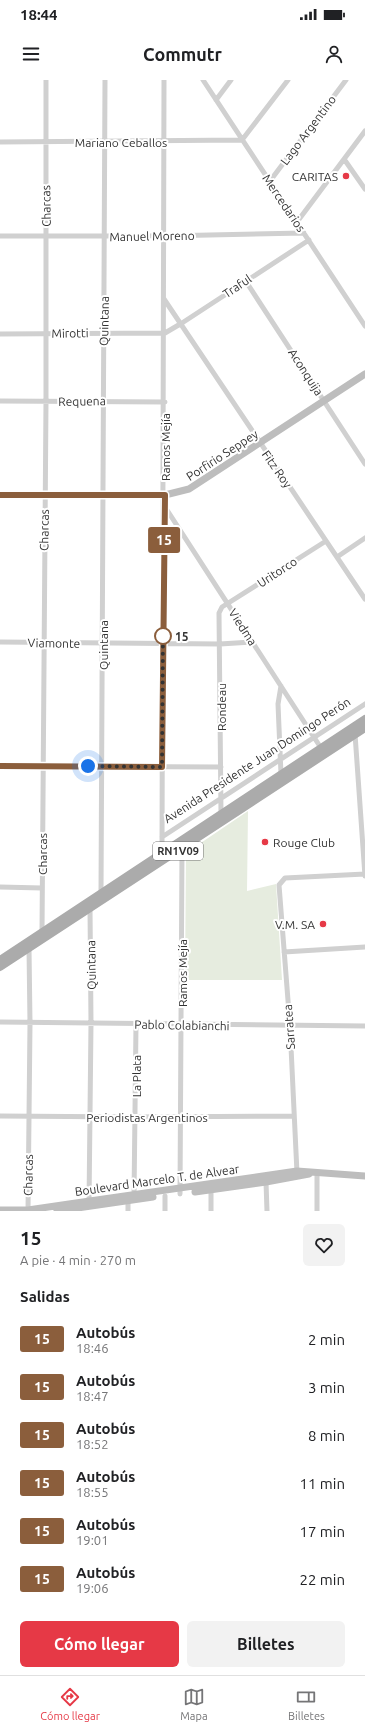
<!DOCTYPE html>
<html lang="es">
<meta charset="utf-8">
<style>
:root{--surface:#fff;--page:#f2f2f2;--text:#202124;--muted:#757577;--line:#e0e0e0;--accent:#e63946}
body{margin:0;font-family:Ubuntu,sans-serif;background:var(--page);color:var(--text);height:100vh;display:flex;flex-direction:column;font-size:15px;white-space:nowrap}
*{box-sizing:border-box;margin:0}
p{font-size:13px;color:var(--muted)}
.icon{flex:none;width:22px;height:22px;fill:none;stroke:currentColor;stroke-width:2;stroke-linecap:round;stroke-linejoin:round}
.map{position:relative;height:1131px;overflow:hidden}
.side{display:flex;flex-direction:column;background:var(--surface);flex:1}
.side>*{flex:none}
.badge{padding:0 8px;border-radius:3px;font-size:14px;line-height:26px}
.you{position:absolute;width:20px;height:20px;margin:-10px;border:3px solid #fff;border-radius:50%;background:#1a73e8;box-shadow:0 0 0 6px #1a73e833}
.map>.badge{position:absolute;translate:-50% -50%;box-shadow:0 0 0 2px #fff}
h2{padding:0 20px;font-size:15px;line-height:36px}
.round{display:grid;place-items:center;flex:none;width:42px;height:42px;border-radius:6px;background:var(--page)}
.head{display:flex;align-items:center;justify-content:space-between;height:68px;padding:0 20px}
h1{font-size:19px;font-weight:700;line-height:30px}
.action{display:flex;gap:8px;margin-top:auto;padding:8px 20px}
.action a{flex:1;height:46px;border-radius:6px;background:var(--accent);color:#fff;font-size:16px;font-weight:700;line-height:46px;text-align:center}
.action a+a{background:var(--page);color:var(--text)}
ul{padding:0;list-style:none}
li{display:flex;align-items:center;gap:12px;height:48px;padding:0 20px}
li div{flex:1}
li b{display:block;font-size:15px}
li em{font-style:normal}
li .badge{min-width:44px;font-weight:700;text-align:center}
.status{display:flex;justify-content:space-between;align-items:center;height:28px;padding:0 20px;background:var(--surface);direction:ltr}
.status svg{height:11px;fill:currentColor}
header{display:flex;justify-content:space-between;align-items:center;height:52px;padding:0 20px;background:var(--surface);font-size:18px;font-weight:700}
.tab-bar{display:flex;justify-content:space-around;align-items:center;height:56px;border-top:1px solid var(--line);background:var(--surface);font-size:11px;color:var(--muted)}
.tab-bar a{display:grid;justify-items:center;gap:2px}
.tab-bar .active{color:var(--accent)}
.map>svg:first-child{display:block}
.green{fill:#e6ecdf}
.lines{fill:none;stroke-linecap:round;stroke-linejoin:round}
.street{stroke:#d0d0d0;stroke-width:5}
.secondary{stroke:#bdbdbd;stroke-width:7}
.primary{stroke:#ababab;stroke-width:8}
.line-casing{stroke:#fff;stroke-width:9}
.line{stroke:#8b5e3c;stroke-width:6}
.walk{stroke:#333;stroke-width:4;stroke-dasharray:0 7.2}
.poi-dot{fill:#e63946;stroke:#fff;stroke-width:1.5}
.stop-dot{fill:#fff;stroke:#8b5e3c;stroke-width:2}
.labels{text-anchor:middle;dominant-baseline:central;stroke-width:4;stroke-linejoin:round;paint-order:stroke}
.shield{fill:#fff;stroke:#707070;stroke-width:1}
.shield-label{font-size:11px;font-weight:bold;fill:#333}
.street-label{font-size:12px;fill:#333;stroke:#fff}
.poi-label{font-size:12px;fill:#333;stroke:#fff;text-anchor:end}
.stop-label{font-size:12px;font-weight:bold;fill:#333;stroke:#fff;text-anchor:start}
</style>
<div class="status"><b>18:44</b><svg viewBox="0 0 49 12"><path d="M0 12V9h3v3zM5 12V6h3v6zM10 12V3h3v9zM15 12V0h3v12zM26 1h20v11H26zM47 4h2v5h-2z"/></svg></div>
<header><svg class="icon" aria-label="menu" viewBox="0 0 24 24"><path d="M4 6h16M4 12h16M4 18h16"/></svg>Commutr<svg class="icon" aria-label="person" viewBox="0 0 24 24"><circle cx="12" cy="8" r="4"/><path d="M4 21q1-7 8-7t8 7"/></svg></header>
<div class="map">
<svg width="365" height="1131" viewBox="0 0 365 1131">
<rect width="100%" height="100%" fill="#fff"/>
<path class="green" d="M248,731l-1,80 29,-7 6,96h-97l1,-127z"/>
<g class="lines">
<path class="street" d="M203,0l162,246
M216,20l15,-20
M0,62l242,-2 46,-60
M344,79l21,30
M270,101l76,-101
M297,142l68,-91
M0,156h163l141,-3
M245,200l120,184
M164,219l201,300
M0,254l165,-1 17,-10 127,-83
M0,321l165,1
M165,427l156,241
M337,477l28,-19
M0,562l220,2 32,-2
M355,654l10,142
M0,686l221,1
M281,694l-3,-70 3,-18
M221,733l-2,-200 3,-6 104,-66
M162,757l203,-133
M162,773l2,-773
M0,807l42,1
M101,814l4,-814
M42,852l4,-531v-321
M284,872l81,-5
M0,942l365,4
M0,1036l136,1 158,-1
M317,1092v39
M297,1093l-7,-147 -11,-141 6,-7 80,-4
M266,1102l1,29
M211,1109v22
M180,1114l2,-346
M165,1116v15
M134,1117l2,-173
M89,1124l2,-181 -1,-115
M28,1131l2,-188 -1,-75
M128,1131v-11"/>
<path class="secondary" d="M0,415h165l24,-6 176,-115
M195,1112l71,-10 43,-8
M0,1130h28l41,-6 228,-33 68,5
M57,1131l96,-14"/>
<path class="primary" d="M0,880l365,-241
M0,887l365,-239"/>
</g>
<g class="lines">
<defs>
<path id="line" d="M0,415h165l-3,272 -162,-1"/>
</defs>
<use href="#line" class="line-casing"/>
<use href="#line" class="line"/>
<path class="walk" d="M88,686l74,1 1,-138v7"/>
</g>
<g class="poi-dot">
<circle cx="346" cy="96" r="4"/>
<circle cx="265" cy="762" r="4"/>
<circle cx="323" cy="844" r="4"/>
</g>
<circle class="stop-dot" cx="163" cy="556" r="8"/>
<g class="labels">
<rect class="shield" x="153" y="762" width="50" height="18" rx="3"/>
<g class="shield-label">
<text x="178" y="771">RN1V09</text>
</g>
<g class="street-label">
<text transform="translate(308 50) rotate(-53)">Lago Argentino</text>
<text x="121" y="62">Mariano Ceballos</text>
<text transform="translate(284 123) rotate(56)">Mercedarios</text>
<text transform="translate(46 126) rotate(-91)">Charcas</text>
<text transform="translate(152 156) rotate(-1)">Manuel Moreno</text>
<text transform="translate(237 206) rotate(-34)">Traful</text>
<text transform="translate(104 241) rotate(-89)">Quintana</text>
<text transform="translate(70 253) rotate(-1)">Mirotti</text>
<text transform="translate(306 292) rotate(57)">Aconquija</text>
<text transform="translate(82 321) rotate(-1)">Requena</text>
<text transform="translate(165 367) rotate(-90)">Ramos Mejía</text>
<text transform="translate(222 375) rotate(-33)">Porfirio Seppey</text>
<text transform="translate(277 389) rotate(55)">Fitz Roy</text>
<text transform="translate(44 450) rotate(-89)">Charcas</text>
<text transform="translate(277 492) rotate(-33)">Uritorco</text>
<text transform="translate(243 547) rotate(57)">Viedma</text>
<text transform="translate(54 563) rotate(1)">Viamonte</text>
<text transform="translate(103 565) rotate(-90)">Quintana</text>
<text transform="translate(221 627) rotate(-90)">Rondeau</text>
<text transform="translate(257 680) rotate(-33)">Avenida Presidente Juan Domingo Perón</text>
<text transform="translate(42 774) rotate(-90)">Charcas</text>
<text transform="translate(91 885) rotate(-91)">Quintana</text>
<text transform="translate(182 893) rotate(-90)">Ramos Mejía</text>
<text transform="translate(182 945) rotate(1)">Pablo Colabianchi</text>
<text transform="translate(289 947) rotate(-94)">Sarratea</text>
<text transform="translate(136 996) rotate(-90)">La Plata</text>
<text x="147" y="1037">Periodistas Argentinos</text>
<text transform="translate(28 1095) rotate(-89)">Charcas</text>
<text transform="translate(157 1100) rotate(-8)">Boulevard Marcelo T. de Alvear</text>
</g>
<g class="poi-label">
<text x="338" y="96">CARITAS</text>
<text x="273" y="762" text-anchor="start">Rouge Club</text>
<text x="315" y="844">V.M. SA</text>
</g>
<g class="stop-label">
<text x="175" y="556">15</text>
</g>
</g>
</svg>
<div class="you" style="left:88px;top:686px"></div>
<b class="badge" style="left:164px;top:460px;background:#8b5e3c;color:#fff">15</b>
</div>
<section class="side">
<div class="head"><div><h1>15</h1><p>A pie · 4 min · 270 m</p></div><a class="round"><svg class="icon" aria-label="heart" viewBox="0 0 24 24"><path d="M12 20l-8-8c-3-5 5-10 8-4 3-6 11-1 8 4z"/></svg></a></div>
<h2>Salidas</h2>
<ul>
<li><span class="badge" style="background:#8b5e3c;color:#fff">15</span><div><b>Autobús</b><p>18:46</p></div><em>2 min</em></li>
<li><span class="badge" style="background:#8b5e3c;color:#fff">15</span><div><b>Autobús</b><p>18:47</p></div><em>3 min</em></li>
<li><span class="badge" style="background:#8b5e3c;color:#fff">15</span><div><b>Autobús</b><p>18:52</p></div><em>8 min</em></li>
<li><span class="badge" style="background:#8b5e3c;color:#fff">15</span><div><b>Autobús</b><p>18:55</p></div><em>11 min</em></li>
<li><span class="badge" style="background:#8b5e3c;color:#fff">15</span><div><b>Autobús</b><p>19:01</p></div><em>17 min</em></li>
<li><span class="badge" style="background:#8b5e3c;color:#fff">15</span><div><b>Autobús</b><p>19:06</p></div><em>22 min</em></li>
</ul>
<div class="action"><a>Cómo llegar</a><a>Billetes</a></div>
</section>
<nav class="tab-bar">
<a class="active"><svg class="icon" aria-label="directions" viewBox="0 0 24 24"><path d="M12 3l9 9-9 9-9-9zM9 14v-3h6M13 9l2 2-2 2"/></svg>Cómo llegar</a>
<a><svg class="icon" aria-label="map" viewBox="0 0 24 24"><path d="M3 6l6-2 6 2 6-2v14l-6 2-6-2-6 2zM9 4v14M15 6v14"/></svg>Mapa</a>
<a><svg class="icon" aria-label="tickets" viewBox="0 0 24 24"><path d="M3 7h18v10H3zM15 7v10"/></svg>Billetes</a>
</nav>
